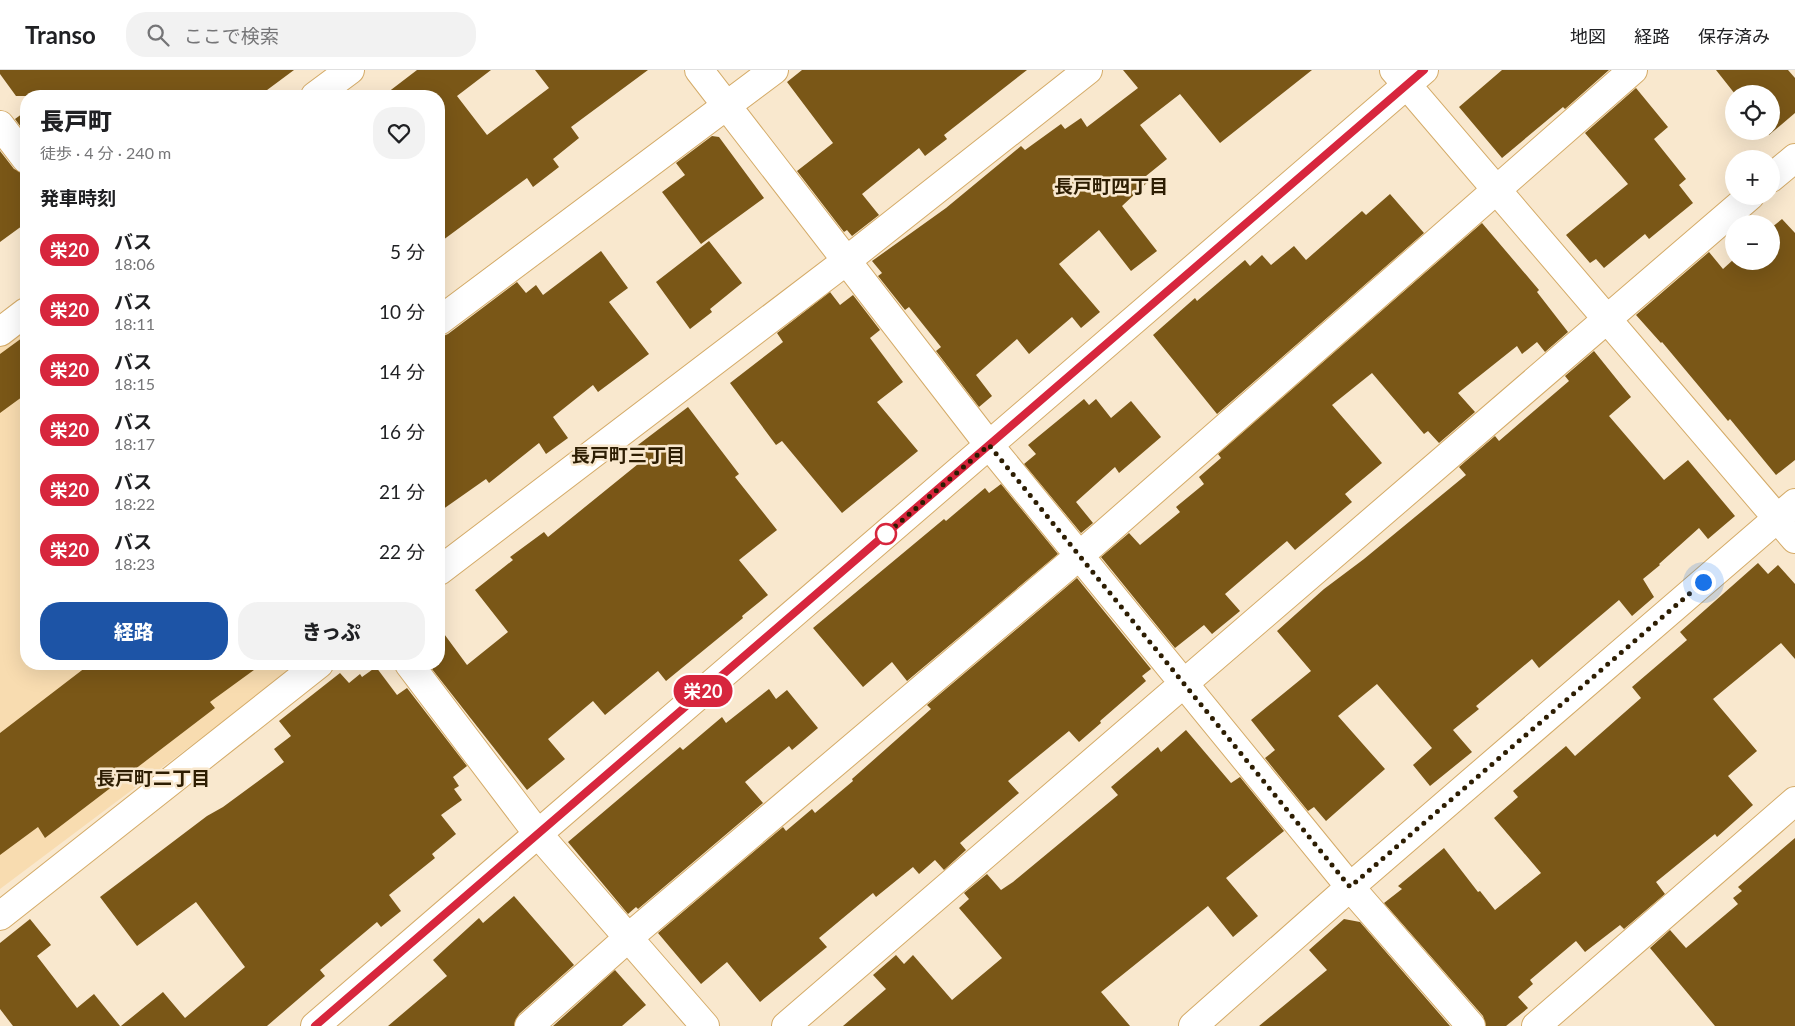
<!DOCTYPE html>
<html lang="ja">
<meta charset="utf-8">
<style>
:root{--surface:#fff;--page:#f2f2f2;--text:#202124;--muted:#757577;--line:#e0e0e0;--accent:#1d54a6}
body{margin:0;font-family:Lato,"Noto Sans JP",sans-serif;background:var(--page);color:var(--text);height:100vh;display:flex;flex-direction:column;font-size:19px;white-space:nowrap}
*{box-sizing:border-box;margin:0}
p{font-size:16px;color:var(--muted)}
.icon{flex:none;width:28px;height:28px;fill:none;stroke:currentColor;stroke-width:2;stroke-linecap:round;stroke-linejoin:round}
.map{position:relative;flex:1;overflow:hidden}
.drawer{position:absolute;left:20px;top:20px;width:425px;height:580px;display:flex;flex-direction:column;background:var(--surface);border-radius:20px;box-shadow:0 5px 20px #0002}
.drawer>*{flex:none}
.badge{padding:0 10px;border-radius:16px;font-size:18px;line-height:32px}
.tools{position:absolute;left:1725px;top:15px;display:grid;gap:10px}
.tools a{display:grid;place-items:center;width:55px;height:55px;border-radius:50%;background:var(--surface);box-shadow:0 5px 20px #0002;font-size:25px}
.you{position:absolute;width:25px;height:25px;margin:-12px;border:4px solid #fff;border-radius:50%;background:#1a73e8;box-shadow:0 0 0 8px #1a73e833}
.map>.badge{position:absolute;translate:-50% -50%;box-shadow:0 0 0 2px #fff}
h2{padding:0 20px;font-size:19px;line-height:45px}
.round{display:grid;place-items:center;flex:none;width:52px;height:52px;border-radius:20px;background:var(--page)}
.overview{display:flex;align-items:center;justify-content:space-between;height:85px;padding:0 20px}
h1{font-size:24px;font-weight:800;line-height:38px}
.primary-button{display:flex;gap:10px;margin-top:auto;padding:10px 20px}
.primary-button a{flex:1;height:58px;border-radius:20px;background:var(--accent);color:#fff;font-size:20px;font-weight:800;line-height:58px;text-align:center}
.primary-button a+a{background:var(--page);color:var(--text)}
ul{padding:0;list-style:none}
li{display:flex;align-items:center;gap:15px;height:60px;padding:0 20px}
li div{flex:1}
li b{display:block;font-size:19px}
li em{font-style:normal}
li .badge{min-width:55px;font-weight:700;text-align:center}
header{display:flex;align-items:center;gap:30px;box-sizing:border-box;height:70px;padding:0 25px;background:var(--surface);border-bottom:1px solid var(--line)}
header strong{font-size:24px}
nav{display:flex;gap:28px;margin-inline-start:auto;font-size:18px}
.search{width:350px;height:45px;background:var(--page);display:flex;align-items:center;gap:12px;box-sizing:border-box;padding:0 18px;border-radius:20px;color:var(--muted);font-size:19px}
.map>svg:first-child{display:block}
.built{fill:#f8dcb0}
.building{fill:#7a5717}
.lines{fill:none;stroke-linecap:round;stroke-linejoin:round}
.minor-casing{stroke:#d4ab68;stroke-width:30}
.minor{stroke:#fff;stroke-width:28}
.line-casing{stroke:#fff;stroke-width:11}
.line{stroke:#d7263d;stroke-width:8}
.walk{stroke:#2d1d02;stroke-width:5;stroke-dasharray:0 9}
.stop-dot{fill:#fff;stroke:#d7263d;stroke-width:2.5}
.labels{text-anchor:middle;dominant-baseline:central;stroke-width:5;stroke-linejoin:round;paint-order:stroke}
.neighbourhood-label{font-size:19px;font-weight:bold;fill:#2d1d02;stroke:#f9e8ce}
</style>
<header>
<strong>Transo</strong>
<div class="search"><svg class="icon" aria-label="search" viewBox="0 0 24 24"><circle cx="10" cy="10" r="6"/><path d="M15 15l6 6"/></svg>ここで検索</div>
<nav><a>地図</a><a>経路</a><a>保存済み</a></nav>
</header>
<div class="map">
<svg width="1795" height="956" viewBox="0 0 1795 956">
<rect width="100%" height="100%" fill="#f9e8ce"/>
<path class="built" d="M26,256v338h274l-300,225v-544z"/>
<path class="building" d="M0,0h294l-35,26h-243l-16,-22z
M417,0h74l-34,26 30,39 62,-47 -14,-18h113l-77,57 8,11 -26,21 6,8 -26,20 -6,-9 -88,65v-147h-56z
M802,0h225l-83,65 3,4 -22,17 -6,-8 -57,46 17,21 -27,21 -5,-6 -3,2 -47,-61 36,-28 -46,-61z
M1123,0h189l-92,73 -40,-49 -40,31 27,34 -21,17 4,4 -28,26 35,45 -26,20 -32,-41 -40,34 41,48 -19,16 -9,-11 -43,37 -12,-15 -41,36 16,21 -13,11 -43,-56 5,-4 -32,-40 -4,3 -27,-34 4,-3 -10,-12 74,-53 75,-62 4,4 36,-26 4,5 16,-11 6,9 51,-39z
M1502,0h107l-44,39 -2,-2 -61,51 -43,-51z
M1716,0h72l7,8v35l-26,22 -3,-4h5v-37h-36z
M1636,18l32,39 -14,12 32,40 -7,6 14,18 -44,36 -4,-5 -41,34 -8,-9 -6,4 -24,-28 62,-51 -43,-51z
M26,41v23l-11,-15z
M712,66l7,1 45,61 -63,46 -39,-52 23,-17 -9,-12z
M0,81l14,18 12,5v49l-26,19z
M1390,124l34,39 -207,181 -64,-79 42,-37 2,3 48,-41 5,6 12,-11 9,10 23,-19 12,14 56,-49 4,4z
M1782,149l13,14v227l-19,15 -46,-56 -2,2 -66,-79 -1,1 -25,-28 73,-63 14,17 11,-10v2h37v-33z
M1482,153l57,67 -2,2 31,40 -23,20 -8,-10 -15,12 -5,-8 -59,47 17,19 -36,31 -11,-12 -4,3 -52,-61 -40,32 50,58 -37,31 7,8 -57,48 -8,-9 -62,53 15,17 -28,23 -8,-9 -29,23 -74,-91 28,-24 11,12 40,-33 -4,-5 28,-23 -5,-7 22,-19 -3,-4z
M709,171l33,42 -32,26 2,3 -22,17 -34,-47z
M601,181l27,37 -19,14 40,52 -51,38 -5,-7 -40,32 15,21 -22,16 -7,-11 -50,40 -3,-4 -47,33v-174l9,-4 69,-52 9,11 10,-8 7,10z
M830,222l10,13 13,-10 27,35 -10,8 33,44 -26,20 41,49 -76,62 -60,-72 -6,4 -46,-62 53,-41 -6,-9z
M26,265v59l-26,19v-59z
M1594,281l37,46 -22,19 55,64 24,-20 47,56 -27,23 -9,-11 -40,36 1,1 -17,14 11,18 -22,19 -13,-16 -80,68 -7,-9 -56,47 3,3 -26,21 19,22 -42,34 -17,-21 19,-17 -55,-64 -39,32 47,53 -59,52 -12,-14 -6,4 -43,-53 10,-8 -24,-30 60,-49 -34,-40 47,-42 40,-30 102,-84 -7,-8 36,-31 4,5 70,-60 -4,-5z
M1084,329l5,6 7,-6 15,19 20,-17 30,36 -42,36 -4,-6 -39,35 17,21 -12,10 -57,-69 12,-10 -8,-9z
M688,337l51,67 -4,3 42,53 -38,30 29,35 -26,21 1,2 -77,63 -8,-10 -53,44 -12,-14 -45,38 17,20 -38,31 -95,-121 7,-5v-37l28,38 41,-33 -33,-42 38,-30 -3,-3 34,-25 4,5 95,-77 -9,-12z
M1001,414l57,70 -151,127 -15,-19 -29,25 -50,-59 131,-109 2,2 39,-33 4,5z
M1758,493l10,11 10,-9 17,19v75l-14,-16 -68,56 44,52 -29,25 25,29 -36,32 -2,-3 -59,48 9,12 -41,35 -4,-4 -35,27 -9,-11 -46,39 3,4 -15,13 10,11 -22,18h-20l-3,-10 -99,-113 18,-14 -4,-3 46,-38 34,44 2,-1 15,19 46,-37 -47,-55 24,-21 -5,-6 53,-45 9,10 66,-58 -9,-11 55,-47 -7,-8z
M1077,508l74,91 -9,7 4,5 -46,40 1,2 -22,19 -10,-11 -61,50 11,12 -59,50 6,7 -22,20 -9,-10 -16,14 -6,-7 -37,30 -3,-4 -54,45 8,9 -67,55 -33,-40 -26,22 -43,-51 125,-106 3,4 26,-22 3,4 38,-32 -1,-2 79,-70 -4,-4z
M90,594h172l-52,38 5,6 -170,130 -7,-11 -38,28v-122z
M376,597l21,28 10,-7 60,78 -14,11 6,9 -5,3 8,11 -21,15 15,19 -24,20 3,4 -46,37 12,16 -20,16 -4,-5 -57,48 5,6 -58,50h-146l42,-34 22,26 60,-51 -49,-65 -59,44 -37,-49 107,-81 16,-9 61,-45 -10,-13 17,-13 -12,-15 61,-48 9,10 11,-9 2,3z
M769,619l7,10 11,-9 31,38 -26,22 -3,-4 -44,36 18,21 -125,106 -2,-2 -8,7 -60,-72 112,-95 3,3 39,-33 4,6z
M1186,660l45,53 9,-6 44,54 -58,47 32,38 -25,21 -25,-31 -107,86 29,34h-287l43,-37 -13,-14 23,-20 8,9 9,-9 39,45 50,-42 -43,-50 10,-9 -5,-6 23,-19 14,16 12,-8 105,-87 -7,-8 47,-40 3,5z
M1795,768v188h-80l-65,-78 20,-18 16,18 52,-44 -5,-6 9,-7 -4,-4z
M514,826l60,69 -55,49 -5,12h-126l59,-50 -14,-16 46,-42 4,5z
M30,849l21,26 -14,11 40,52 17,-14 26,32h-107l-13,-17v-66z
M1344,849l16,3 90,104h-191l68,-56 -18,-20z
M615,900l31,35 -24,21h-69z"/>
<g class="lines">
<defs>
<path id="minor" d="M699,0l290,375 361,442 121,139
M1394,0l401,469
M315,26l35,-26
M0,55l26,34
M1771,108l24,-20
M439,251l335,-251
M0,262l26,-20
M439,501l407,-310 242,-191
M409,594l129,170 167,192
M0,846l319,-252
M315,956l1109,-956
M529,956l99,-88 451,-382 554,-486
M786,956l964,-830
M1193,956l157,-139 445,-384
M1536,956l259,-225"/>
</defs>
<use href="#minor" class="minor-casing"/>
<use href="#minor" class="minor"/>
</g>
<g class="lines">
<defs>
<path id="line" d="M315,956l1109,-956"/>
</defs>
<use href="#line" class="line-casing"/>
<use href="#line" class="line"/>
<path class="walk" d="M886,464l-2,2 105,-91 361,442 353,-305"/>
</g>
<circle class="stop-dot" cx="886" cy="464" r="10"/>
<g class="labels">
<g class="neighbourhood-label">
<text x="1111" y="115">長戸町四丁目</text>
<text x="628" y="384">長戸町三丁目</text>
<text x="153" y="707">長戸町二丁目</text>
</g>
</g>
</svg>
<div class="tools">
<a><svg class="icon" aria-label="locate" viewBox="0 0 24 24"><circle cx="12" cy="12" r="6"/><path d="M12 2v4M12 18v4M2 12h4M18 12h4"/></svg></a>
<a>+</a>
<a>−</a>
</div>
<div class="you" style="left:1703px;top:512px"></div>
<b class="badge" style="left:703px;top:621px;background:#d7263d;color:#fff">栄20</b>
<section class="drawer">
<div class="overview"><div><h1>長戸町</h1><p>徒歩 · 4 分 · 240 m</p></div><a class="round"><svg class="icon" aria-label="heart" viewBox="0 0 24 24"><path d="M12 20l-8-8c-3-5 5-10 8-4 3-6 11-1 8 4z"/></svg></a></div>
<h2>発車時刻</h2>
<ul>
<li><span class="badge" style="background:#d7263d;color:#fff">栄20</span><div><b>バス</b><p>18:06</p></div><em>5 分</em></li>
<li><span class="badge" style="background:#d7263d;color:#fff">栄20</span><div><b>バス</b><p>18:11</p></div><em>10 分</em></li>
<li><span class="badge" style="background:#d7263d;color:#fff">栄20</span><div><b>バス</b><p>18:15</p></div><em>14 分</em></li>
<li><span class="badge" style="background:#d7263d;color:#fff">栄20</span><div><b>バス</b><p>18:17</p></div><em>16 分</em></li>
<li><span class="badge" style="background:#d7263d;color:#fff">栄20</span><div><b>バス</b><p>18:22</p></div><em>21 分</em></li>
<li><span class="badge" style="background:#d7263d;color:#fff">栄20</span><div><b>バス</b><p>18:23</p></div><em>22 分</em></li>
</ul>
<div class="primary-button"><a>経路</a><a>きっぷ</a></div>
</section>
</div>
